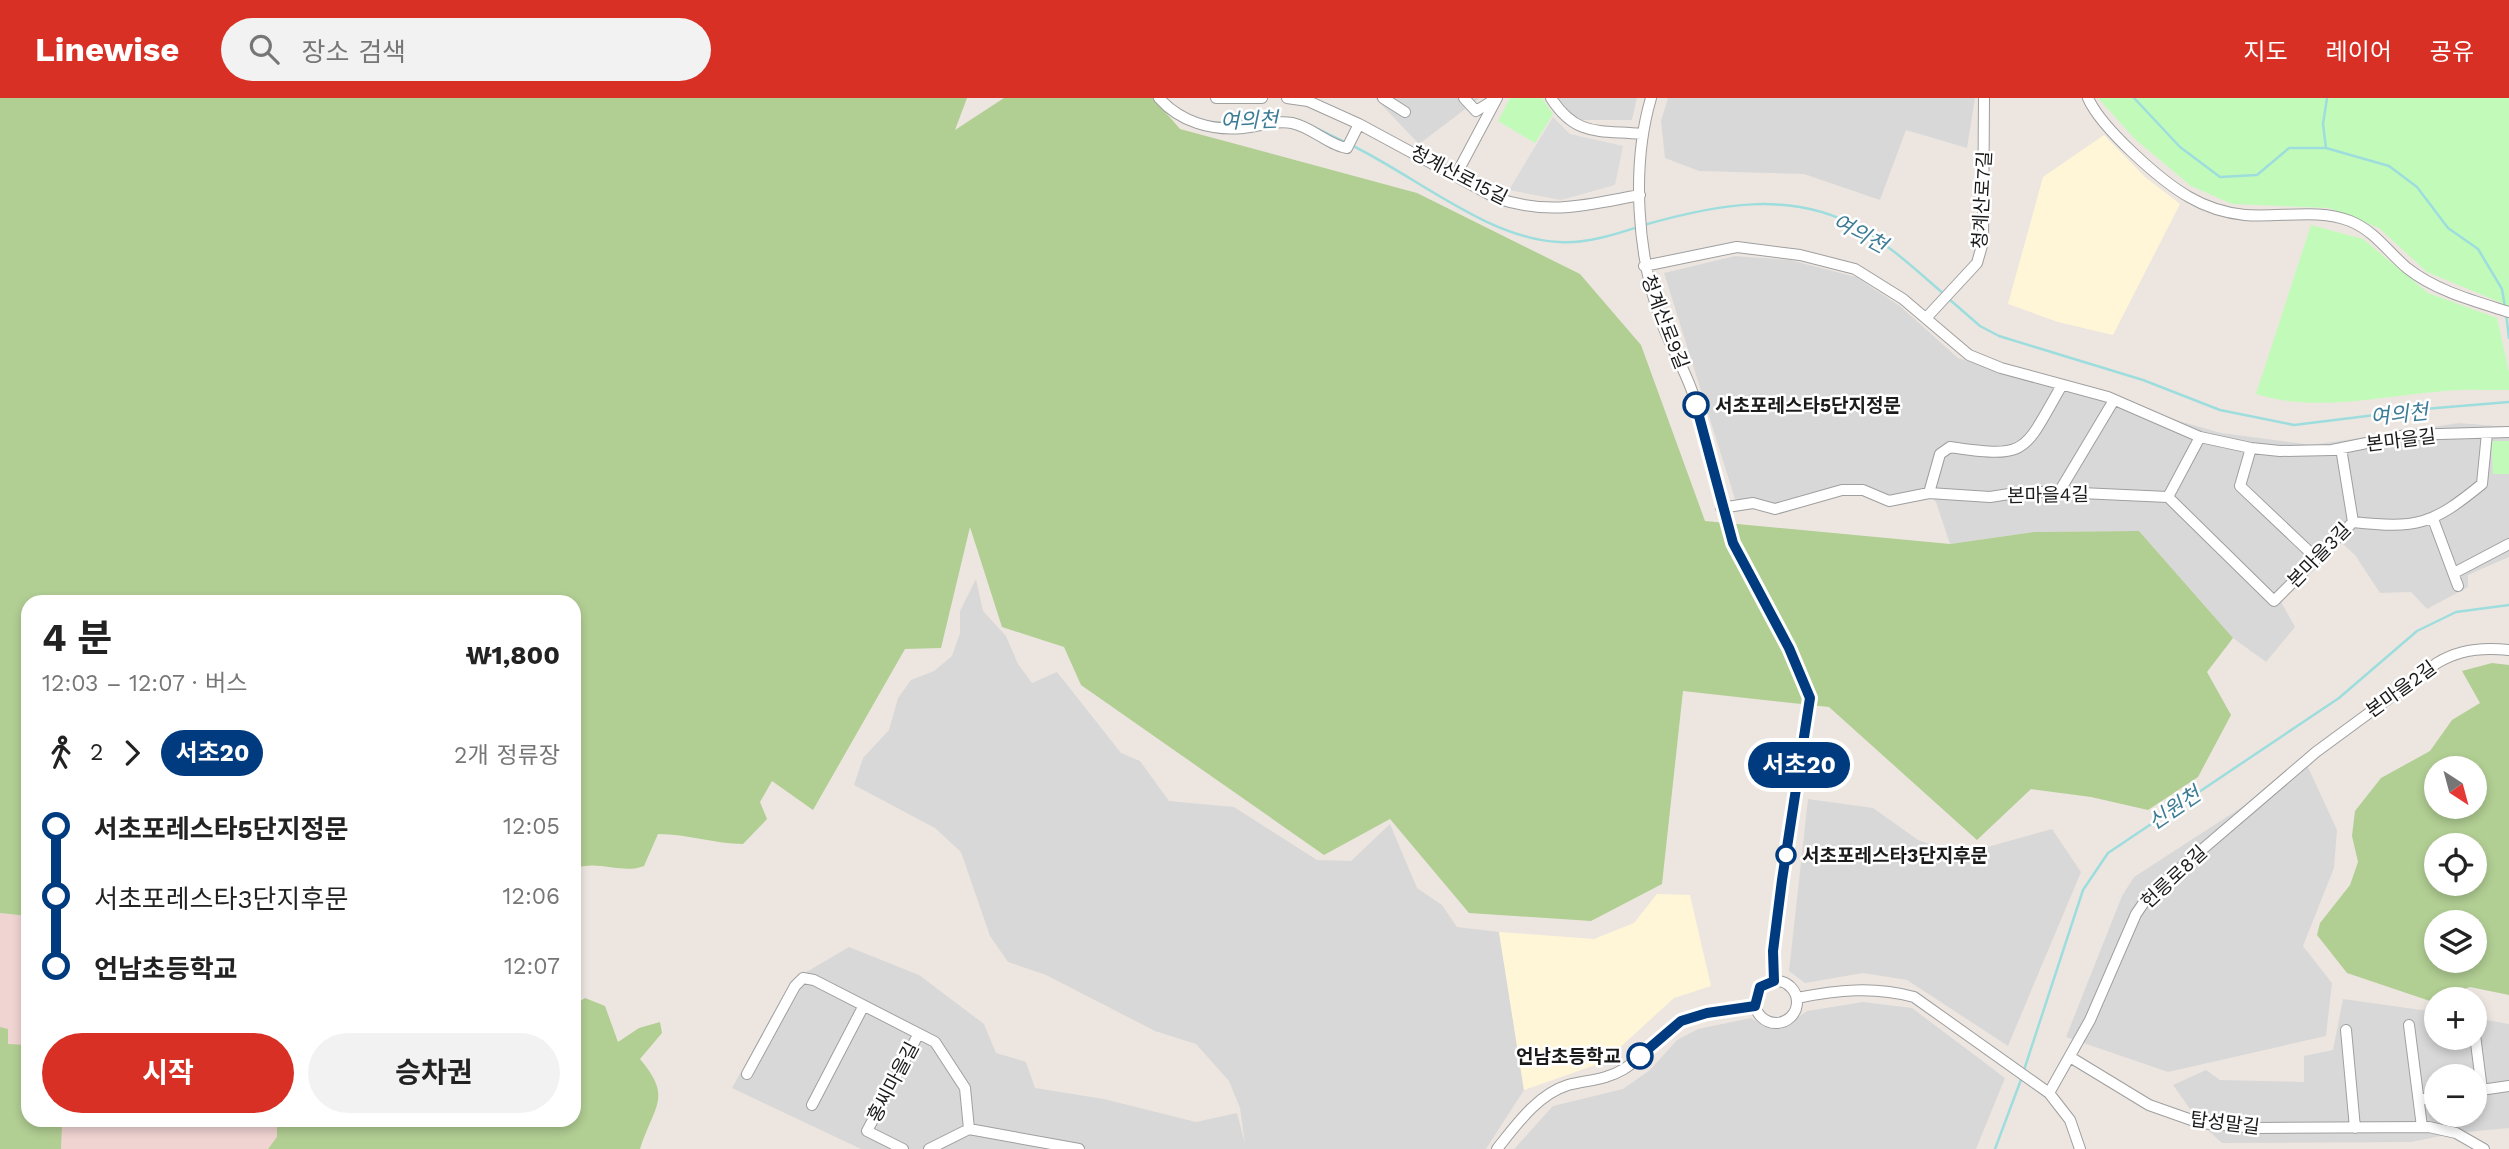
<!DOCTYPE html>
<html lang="ko">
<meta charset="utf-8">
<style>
:root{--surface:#fff;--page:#f2f2f2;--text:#222;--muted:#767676;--accent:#d93025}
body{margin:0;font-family:"Work Sans","Noto Sans KR",sans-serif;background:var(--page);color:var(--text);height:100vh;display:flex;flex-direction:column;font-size:26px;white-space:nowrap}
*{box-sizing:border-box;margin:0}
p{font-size:23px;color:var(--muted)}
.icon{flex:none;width:38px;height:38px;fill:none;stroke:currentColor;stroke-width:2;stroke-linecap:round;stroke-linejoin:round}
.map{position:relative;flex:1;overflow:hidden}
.panel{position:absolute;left:21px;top:497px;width:560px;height:532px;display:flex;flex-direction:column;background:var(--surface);border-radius:21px;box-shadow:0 4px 10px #0003}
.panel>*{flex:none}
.badge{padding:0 14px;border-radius:23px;font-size:24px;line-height:46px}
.needle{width:46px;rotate:144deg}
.controls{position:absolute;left:2424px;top:658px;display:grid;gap:14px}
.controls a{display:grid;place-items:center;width:63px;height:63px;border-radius:50%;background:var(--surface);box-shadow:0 4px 10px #0003;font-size:35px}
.map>.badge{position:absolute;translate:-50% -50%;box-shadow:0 0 0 4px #fff}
.legs{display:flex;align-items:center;gap:10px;height:77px;padding:0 21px;font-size:23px}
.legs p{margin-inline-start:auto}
.headline{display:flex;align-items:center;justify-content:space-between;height:119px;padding:0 21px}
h1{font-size:38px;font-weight:700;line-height:52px}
.primary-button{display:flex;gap:14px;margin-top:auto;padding:14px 21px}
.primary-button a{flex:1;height:80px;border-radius:42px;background:var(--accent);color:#fff;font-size:28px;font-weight:700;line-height:80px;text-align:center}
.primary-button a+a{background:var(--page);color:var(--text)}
ul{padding:0 21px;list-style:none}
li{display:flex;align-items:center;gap:24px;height:70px;font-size:26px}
li i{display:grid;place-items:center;width:10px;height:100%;margin:0 9px;background:currentColor}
li i::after{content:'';width:18px;height:18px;margin:-9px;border:5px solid;border-radius:50%;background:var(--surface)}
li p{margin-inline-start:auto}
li:first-child i{background:linear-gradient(#0000 50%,currentColor 0)}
li:last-child i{background:linear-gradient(currentColor 50%,#0000 0)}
header{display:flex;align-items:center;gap:42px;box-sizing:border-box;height:98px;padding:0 35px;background:var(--accent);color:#fff}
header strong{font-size:33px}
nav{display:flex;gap:38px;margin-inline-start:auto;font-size:24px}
.search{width:490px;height:63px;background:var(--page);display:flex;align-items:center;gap:18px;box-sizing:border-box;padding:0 24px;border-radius:38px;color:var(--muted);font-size:26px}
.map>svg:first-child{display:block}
.residential{fill:#d9d8d8;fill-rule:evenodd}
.education{fill:#fff6d7}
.military{fill:#f0d4d2}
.forest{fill:#b1ce93;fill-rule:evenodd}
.park{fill:#c2fbb9}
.parking{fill:#dbdbdb}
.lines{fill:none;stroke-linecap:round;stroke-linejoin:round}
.stream{stroke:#9edddd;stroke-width:2.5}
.street-tunnel{stroke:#c3bdb9;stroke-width:10;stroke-dasharray:10 5;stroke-linecap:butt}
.street-casing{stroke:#9f9f9f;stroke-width:12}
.street{stroke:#fff;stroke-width:10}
.line-1-casing{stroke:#fff;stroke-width:16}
.line-1{stroke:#003b80;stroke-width:10}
.stop-1-dot{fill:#fff;stroke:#003b80;stroke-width:3.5}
.labels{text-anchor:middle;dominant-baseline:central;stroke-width:5;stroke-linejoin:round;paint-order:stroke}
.street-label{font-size:19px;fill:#1b1b1b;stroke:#fff}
.stop-label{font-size:19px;font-weight:bold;fill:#1b1b1b;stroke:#fff;text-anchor:start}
.water-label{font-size:21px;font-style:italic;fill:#3d7c96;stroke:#fff}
</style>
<header>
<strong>Linewise</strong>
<div class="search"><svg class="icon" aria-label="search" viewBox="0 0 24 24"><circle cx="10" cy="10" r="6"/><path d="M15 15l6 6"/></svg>장소 검색</div>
<nav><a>지도</a><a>레이어</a><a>공유</a></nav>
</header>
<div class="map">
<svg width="2509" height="1051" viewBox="0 0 2509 1051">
<rect width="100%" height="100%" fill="#ede6e0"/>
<path class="residential" d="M1375,0h105l-61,46z
M1558,0h79l-5,22h-55z
M1668,0h307l-8,50 -61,-18 -26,70 -76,-26 -105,-3 -34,-13 -4,-37z
M1735,158l55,4 66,17 44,29 58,52 92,29 17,2 154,44 91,12 147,-22 50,4v130l-41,18v12l-41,22 -16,-17 -31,1 -25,-38 -20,-18 -55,63 15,27 -29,35 -33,-24 -94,-107 -105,1 -84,12 -14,-42 -11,-11 -34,7 -30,-11 -41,4 -42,14 -43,-6 -71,-226z
M976,481l7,32 23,25 12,28 14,19 25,-11 64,81 19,8 29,40 65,6 83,53 34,1 39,-37 27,64 25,17 15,22 42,5 25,158 -38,59h-625l-129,-61 59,-107 58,-34 70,28 65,49 12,29 30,9 9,26 69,11 92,23 41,-9 8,31 -5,-36 -11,-27 -33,-37 -41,-13 -109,-56 -38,-13 -18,-26 -29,-84 -26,-24 -81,-43 9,-27 26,-28 9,-32 13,-18 23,-9 18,-15 8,-23v-22z
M2307,667l30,65 -3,38 -31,78 29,37 -6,53 -158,36 -102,-35 56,-141 12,-19z
M1808,701l65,9 45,32 44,14 90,-25 29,43 -73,174 -101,-66 -44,-7 -58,10 -16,-12z
M2343,901l93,13v26h38l1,-20 34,6v104l-53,5 -45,9 -189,1 -22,-20 -27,-38 33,-15 14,10 84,2v-26l29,-6zM2436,978h38v39h-38z
M1863,904l49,6 93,70 -29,71h-462l39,-43 70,-17 27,-19 27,-30 21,-11 53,-11 13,8 17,3 26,-18z"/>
<path class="education" d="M2104,37l41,42 35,27 -67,131 -55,-13 -50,-18 35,-127z
M1657,796l33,1 21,91 -37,12 -70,64 -80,28 -25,-158 95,7 40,-16z"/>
<path class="military" d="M0,815l28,3v204h387l16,29h-431z"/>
<path class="forest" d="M0,0h967l-12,32 49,-32h149l27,31 237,64 163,81 61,71 64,176 245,23 84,-12 105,-1 94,107 -26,34 24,43 -33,62 -50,33 -57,-13 -60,-8 -54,51 -148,-133 -146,-16 -21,193 -71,37 -122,-8 -79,-94 -66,36 -243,-170 -17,-38 -62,-20 -32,-100 -29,121 -36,1 -92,161 -41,-29 -12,21 7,17 -24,25c-28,0 -55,-10 -85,-10l-14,32c-22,9 -46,-7 -70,3v-267h-546v314l-28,-3z
M2492,565l17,2v330l-39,-8 -40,14 -83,-28 -30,-38 3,-12 30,-38 8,-23 -6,-26 3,-25 26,-33 49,-27 22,-31 28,-17 -18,-32zM2436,670h38v39h-38zM2436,747h38v39h-38zM2436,824h38v39h-38z
M585,900l20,8 13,36 21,-14 21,-6 2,11 -22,26c33,39 14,46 0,90h-372l9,-12v-17h297v-115z
M0,929l8,2v15l20,1v75h88l-54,4 -1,25h-61z"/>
<path class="park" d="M1510,0h32l11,16 -18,29 -37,-22z
M2098,0h411v208l-82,-34 -48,-44 -50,-20 -97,-4 -41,-18 -56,-47z
M2311,127l52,14 65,54 69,25 12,54v18c-22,0 -44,-1 -65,1 -62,5 -128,22 -188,3z
M2491,343h18v33h-16z"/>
<path class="parking" d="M1553,19l17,17 53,12 -8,39 -54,15 -52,-10z"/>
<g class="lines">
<path class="stream" d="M2134,0l46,49 40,30 37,-2 32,-27h37l63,18 28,21 31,41 30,21 24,40 3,18
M1214,25l67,-5
M1310,27l35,17
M1351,47c63,30 137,94 208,97 26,2 54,-7 79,-15
M2326,50l-3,-24 4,-26
M1644,127c70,-20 147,-36 215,3 32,18 58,43 85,66
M1949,201l31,27 19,10 144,44 77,30 74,15 130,-16 85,-7
M2506,215l3,25
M2024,972l59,-180 25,-37 231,-155 78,-67 39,-19 53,-7
M1995,1051l27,-72"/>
<path class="street-tunnel" d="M1748,477l41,73"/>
<defs>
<path id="street" d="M1159,0c21,24 53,33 84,30 17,-2 32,-8 49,-5 20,4 36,22 55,25l12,-24
M1216,0h46
M1287,0l21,3 51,23 137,74c55,18 90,7 144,-3
M1383,0l22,14
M1464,0l12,13 21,-13
M1551,0c25,39 48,32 90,36
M1651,0c-20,68 -14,159 11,225 9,25 24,48 32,74 18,60 26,121 54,178
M2088,0c13,30 73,83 101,99 17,10 37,16 56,18 34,3 73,-7 105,6 25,10 38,31 57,47 29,23 67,33 102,44
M1456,77l41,-77
M1644,168l93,-19 63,8 55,14 48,30 66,56 32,13 107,29 92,40 51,11 29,3 52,-1 74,-15 103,-3
M1927,219l50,-54 6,-21 1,-144
M2200,339l-32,60 106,104 79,-79 -12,-74
M2251,350l-11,38 76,72
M2059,394l55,-92
M1929,395l11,-39 10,-7c80,12 73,5 112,-62
M1721,410l32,-5 22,6 67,-19h21l26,11 40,-8 61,4 32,-5h37l109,5
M2433,421l25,67
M2353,424c64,7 79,3 129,-38l5,-51
M2454,475l55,-29
M1755 904a21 21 0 1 1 42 0a21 21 0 1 1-42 0Z
M1774,883l-1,-30 9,-72 28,-181 -21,-50
M1797,900c40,-8 77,-12 117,-1l135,96 21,27 10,29
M2409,927l13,102
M2474,929l8,63
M2346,932l9,98
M2070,959l79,48 51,18 56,5 173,-1 27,6 28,16
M747,976l48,-88 8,-8 11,2 121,62 30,46 4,41 110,20
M2474,993l35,-5
M2049,995l41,-73 46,-106 13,-19 167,-143 121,-89c22,-14 46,-16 72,-13
M2419,1002l17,-3
M812,1007l51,-98
M903,1051l-36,-18 51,-96
M929,1051l40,-20
M1497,1051c19,-24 41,-55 71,-64 20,-5 38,-5 56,-16 21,-13 36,-36 58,-48 21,-12 50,-12 73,-15"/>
</defs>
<use href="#street" class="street-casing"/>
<use href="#street" class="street"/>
</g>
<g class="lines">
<defs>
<path id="line-1" d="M1640,958l41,-35 26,-8 48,-7 5,-19 14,-6 -1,-30 9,-71 28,-182 -21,-50 -56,-105 -37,-138"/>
</defs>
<use href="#line-1" class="line-1-casing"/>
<use href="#line-1" class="line-1"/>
</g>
<g class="stop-1-dot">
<circle cx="1696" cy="307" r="12"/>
<circle cx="1786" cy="757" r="9"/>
<circle cx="1640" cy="958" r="12"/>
</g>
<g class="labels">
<g class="street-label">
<text transform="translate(1459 77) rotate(27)">청계산로15길</text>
<text transform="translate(1982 102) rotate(-87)">청계산로7길</text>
<text transform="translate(1665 224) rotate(69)">청계산로9길</text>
<text transform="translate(2401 342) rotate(-7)">본마을길</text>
<text transform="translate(2048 397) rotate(-1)">본마을4길</text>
<text transform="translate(2319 457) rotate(-46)">본마을3길</text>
<text transform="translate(2401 591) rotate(-36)">본마을2길</text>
<text transform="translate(2174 779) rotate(-43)">헌릉로8길</text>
<text transform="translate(893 984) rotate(-62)">홍씨마을길</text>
<text transform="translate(2225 1025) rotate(7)">탑성말길</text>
</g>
<g class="stop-label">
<text x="1715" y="307">서초포레스타5단지정문</text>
<text x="1802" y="757">서초포레스타3단지후문</text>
<text x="1621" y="958" text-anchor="end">언남초등학교</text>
</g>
<g class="water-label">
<text transform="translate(1249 22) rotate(-2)">여의천</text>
<text transform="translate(1860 135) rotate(28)">여의천</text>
<text transform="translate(2399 316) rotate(-6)">여의천</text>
<text transform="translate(2174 710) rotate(-34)">신원천</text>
</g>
</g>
</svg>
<div class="controls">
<a><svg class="needle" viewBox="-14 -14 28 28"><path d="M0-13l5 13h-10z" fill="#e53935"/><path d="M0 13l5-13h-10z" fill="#767676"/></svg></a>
<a><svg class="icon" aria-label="locate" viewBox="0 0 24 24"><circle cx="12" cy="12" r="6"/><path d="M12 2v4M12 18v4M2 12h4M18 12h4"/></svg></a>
<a><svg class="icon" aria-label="layers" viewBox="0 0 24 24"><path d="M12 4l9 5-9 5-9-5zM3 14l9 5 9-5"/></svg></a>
<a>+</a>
<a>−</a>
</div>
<b class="badge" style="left:1799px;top:667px;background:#003b80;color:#fff">서초20</b>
<section class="panel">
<div class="headline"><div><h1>4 분</h1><p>12:03 – 12:07 · 버스</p></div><b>₩1,800</b></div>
<div class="legs"><svg class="icon" aria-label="walk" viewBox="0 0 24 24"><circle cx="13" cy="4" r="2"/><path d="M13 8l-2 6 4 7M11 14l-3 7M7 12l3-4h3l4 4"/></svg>2<svg class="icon" aria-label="forward" viewBox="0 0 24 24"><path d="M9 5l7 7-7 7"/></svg><b class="badge" style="background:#003b80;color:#fff">서초20</b><p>2개 정류장</p></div>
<ul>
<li><i style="color:#003b80"></i><b>서초포레스타5단지정문</b><p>12:05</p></li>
<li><i style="color:#003b80"></i><span>서초포레스타3단지후문</span><p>12:06</p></li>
<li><i style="color:#003b80"></i><b>언남초등학교</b><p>12:07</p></li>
</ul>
<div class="primary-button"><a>시작</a><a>승차권</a></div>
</section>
</div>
